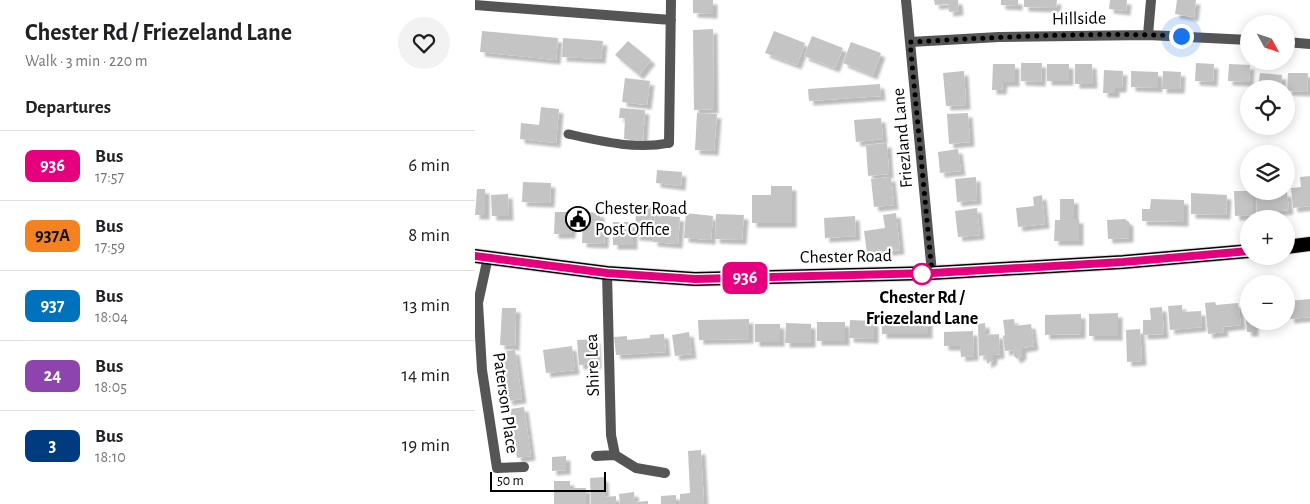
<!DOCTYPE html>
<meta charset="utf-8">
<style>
:root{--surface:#fff;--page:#f2f2f2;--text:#202124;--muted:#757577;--line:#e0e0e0}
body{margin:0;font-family:"Alegreya Sans",sans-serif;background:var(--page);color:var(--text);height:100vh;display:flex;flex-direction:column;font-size:19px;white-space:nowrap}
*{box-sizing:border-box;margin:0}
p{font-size:16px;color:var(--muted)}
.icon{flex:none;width:28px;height:28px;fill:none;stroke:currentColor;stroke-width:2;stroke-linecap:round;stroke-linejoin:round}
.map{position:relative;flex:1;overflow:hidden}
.side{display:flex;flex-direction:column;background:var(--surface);width:475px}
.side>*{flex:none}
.badge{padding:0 10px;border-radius:8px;font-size:18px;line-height:32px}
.needle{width:32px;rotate:130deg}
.controls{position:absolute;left:765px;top:15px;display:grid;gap:10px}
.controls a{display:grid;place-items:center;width:55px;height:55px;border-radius:50%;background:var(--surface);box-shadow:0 2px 12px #0003;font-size:25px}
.scale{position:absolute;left:15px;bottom:12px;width:116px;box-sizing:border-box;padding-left:5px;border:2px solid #000;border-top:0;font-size:14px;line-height:18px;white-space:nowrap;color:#000;-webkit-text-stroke:4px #fff;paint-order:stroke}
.you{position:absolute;width:25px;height:25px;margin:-12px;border:4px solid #fff;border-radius:50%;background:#1a73e8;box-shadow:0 0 0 8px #1a73e833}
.map>.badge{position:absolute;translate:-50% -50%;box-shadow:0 0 0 2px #fff}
h2{padding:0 25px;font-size:19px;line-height:45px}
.round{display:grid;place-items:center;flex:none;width:52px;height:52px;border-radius:26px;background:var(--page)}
.overview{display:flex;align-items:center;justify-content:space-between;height:85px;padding:0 25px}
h1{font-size:24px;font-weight:600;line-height:38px}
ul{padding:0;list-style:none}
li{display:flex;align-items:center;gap:15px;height:70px;padding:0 25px;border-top:1px solid var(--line)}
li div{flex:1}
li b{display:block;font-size:19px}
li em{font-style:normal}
li .badge{min-width:55px;font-weight:700;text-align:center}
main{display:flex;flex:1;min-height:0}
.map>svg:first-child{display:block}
.building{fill:#c4c4c4;filter:url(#shadow)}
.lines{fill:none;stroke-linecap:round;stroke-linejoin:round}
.trunk-casing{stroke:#dbdbdb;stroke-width:16}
.service{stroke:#555;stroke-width:9}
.minor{stroke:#555;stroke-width:10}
.trunk{stroke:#000;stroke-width:14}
.line-casing{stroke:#fff;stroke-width:11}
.line{stroke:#e6007e;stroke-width:8}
.walk{stroke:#000;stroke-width:5;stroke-dasharray:0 9}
.stop-dot{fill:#fff;stroke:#e6007e;stroke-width:2.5}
.labels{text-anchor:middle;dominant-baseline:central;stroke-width:4.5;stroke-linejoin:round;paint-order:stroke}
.street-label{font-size:18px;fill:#000;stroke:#fff}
.poi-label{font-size:18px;fill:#000;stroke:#fff;text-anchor:start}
.stop-label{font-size:18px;font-weight:bold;fill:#000;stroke:#fff}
</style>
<main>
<section class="side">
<div class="overview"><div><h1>Chester Rd / Friezeland Lane</h1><p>Walk · 3 min · 220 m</p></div><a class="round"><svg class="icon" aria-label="heart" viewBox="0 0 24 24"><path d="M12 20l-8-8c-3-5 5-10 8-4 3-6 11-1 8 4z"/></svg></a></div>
<h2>Departures</h2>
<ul>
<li><span class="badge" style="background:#e6007e;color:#fff">936</span><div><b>Bus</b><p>17:57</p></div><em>6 min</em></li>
<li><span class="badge" style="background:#f58220;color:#111">937A</span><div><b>Bus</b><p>17:59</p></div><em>8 min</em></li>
<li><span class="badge" style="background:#0072bc;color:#fff">937</span><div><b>Bus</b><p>18:04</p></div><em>13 min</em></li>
<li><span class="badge" style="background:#8e44ad;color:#fff">24</span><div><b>Bus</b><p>18:05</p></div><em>14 min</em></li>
<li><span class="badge" style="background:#003b80;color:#fff">3</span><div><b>Bus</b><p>18:10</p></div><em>19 min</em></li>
</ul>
</section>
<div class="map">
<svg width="835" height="504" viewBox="0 0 835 504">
<defs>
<filter id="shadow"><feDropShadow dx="4.5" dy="4.5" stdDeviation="1" flood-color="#0004"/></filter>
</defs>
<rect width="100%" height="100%" fill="#fff"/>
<path class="building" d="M218,0h20v14l-20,-1z
M459,0h24l1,11 -10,1 -1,-8 -13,1z
M526,0h17v6l-17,-1z
M549,0h33l-1,8 -32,-1z
M635,0h17l-1,11 -17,-2z
M702,0h19l-2,17 -19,-3z
M238,29l1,80 -20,1 -1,-80z
M7,31l76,7 -2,22 -76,-8z
M299,31l31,12 -8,22 -32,-12z
M337,36l31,12 -8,20 -31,-12z
M88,38l40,3 -2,18 -39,-2z
M153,41l23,19 -12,15 -24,-20z
M376,42l30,11 -8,22 -30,-12z
M546,63h21l-1,19 -20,-1z
M721,63l18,1 -1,18 -18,-1z
M518,64h22v18h-12l-1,8h-10z
M572,64h22v17h-22z
M600,64h17l1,20h-18z
M754,64l21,1 -1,17 -21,-1z
M629,70l19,1 -1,17h-7v5h-12z
M489,71l2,34 -20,1 -3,-33z
M656,71l27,1v16l-27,-1z
M688,71l18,1 -1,17h-18z
M785,73l22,2 -1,14h-23z
M813,73h20l-1,19 -20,-1z
M150,78l25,3 -3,24 -25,-3z
M405,84l1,12 -72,5 -1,-12z
M66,107l18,2 -3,34 -36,-4 1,-16 18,2z
M145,108l25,2 -2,31 -19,-2 1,-21h-6z
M222,113l20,1 -3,37 -19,-1z
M493,113l2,29 -21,2 -2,-30z
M406,118l2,21 -27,3 -2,-22z
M412,143l2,31 -21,2 -2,-31z
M483,149l3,22 -21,2 -2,-21z
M182,170l25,2 -1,14 -25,-3z
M835,176v30l-17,2 -2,-20 10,-1 -1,-10z
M416,177l3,28 -20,2 -3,-28z
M501,177l1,23 -20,2 -2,-23z
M48,182l28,1 -1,20 -28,-1z
M296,186h21v37h-40v-28h19z
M2,189h8v26h-10z
M759,191h19v24l-18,1z
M812,192l2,18 -32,3 -1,-18z
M716,193l36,2 -1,20 -35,-1z
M33,194l1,22h-17l-1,-21z
M567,195l3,29 -27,3 -2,-19 18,-2 -1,-9z
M585,199h14v20h5v22h-25l1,-21h5z
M676,199l33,1v22l-42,-1v-12h8z
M167,205h10l-2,32 -15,-1 1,-24h6z
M502,208l3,27 -22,2 -3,-26z
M80,212h17l-1,22h-17z
M112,212l13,1v11h5l-1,20 -22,-1 1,-21 4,1z
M211,213l27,3 -2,24 -27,-2z
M421,213l4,37 -33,3 -3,-22 21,-3 -2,-13z
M241,214l28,1 -2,25 -27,-1z
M180,215l25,2 -2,27 -25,-2z
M380,216l1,20 -31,2 -1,-20z
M650,219l4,3v16l-21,1 -1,-19z
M138,222h20v23h-20z
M835,299v18l-20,2 -2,-18z
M740,302l1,3 22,-2 3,22 -18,2 1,5 -16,2 -3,-31z
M774,302v19h5v11h-7l-3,-29z
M707,305v7l19,-1 1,16 -32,3 -2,-24z
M687,307l2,27 -21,1v-15h8l-1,-12z
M27,308h14l-1,38 -15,-1z
M643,313v23h-29v-22z
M606,314v20l-36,1v-20z
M407,315h46v19h-46z
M274,319v20l-50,1 -1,-20z
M539,319l1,7 16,-2 3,22 -12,2v7l-5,4 -3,-3 -1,-6 -8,1 -2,-15 2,-1 -2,-15z
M375,320l24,1v18l-25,-1z
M342,322h28v19h-28z
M311,323l25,1v19h-26z
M510,323l1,12 13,-1 1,20 -7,1v5l-6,4 -1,-9 -7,1 -1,-32z
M280,324h25v18h-25z
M665,329l2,32 -15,1 -1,-32z
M498,331l1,25 -13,1 -1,-11h-16v-14z
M214,332l3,22 -17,2 -3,-21z
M189,334l2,18 -50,3 -2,-18 13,-1v4l23,-2v-3z
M121,339l1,25 -18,1 -2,-25z
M97,346l3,24 -29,3 -3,-23z
M40,350l7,49 -14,2 -7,-49z
M49,407l7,49 -14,2 -7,-49z
M226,450l3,54h-24v-10l10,-1 -2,-42z
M91,456v14l-14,1v-14z
M129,477l1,20 11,-1v8h-25l-1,-26z
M79,481h16v7h16v16h-32z
M159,492l1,10 13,-1v3h-28l-1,-10z
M201,495v9h-15v-8z"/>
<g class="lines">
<defs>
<path id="trunk" d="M811,247l24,-3
M0,256l132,17 88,6 237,-6 191,-11 126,-11"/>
</defs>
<use href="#trunk" class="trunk-casing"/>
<path class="service" d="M93,134c32,7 68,16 101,9"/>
<path class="minor" d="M431,0l26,273
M0,5l196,15
M673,35l3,-35
M435,42l89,-5 149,-2 101,5
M811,42l24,2
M194,143l2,-143
M13,257l-10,46 4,67 15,98 27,-1
M132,273l4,162 4,20
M121,456l19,-1 21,13 29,5"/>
<use href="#trunk" class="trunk"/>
</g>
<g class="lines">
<defs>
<path id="line" d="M0,256l132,17 88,6 237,-6 191,-11 126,-11"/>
</defs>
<use href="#line" class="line-casing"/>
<use href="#line" class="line"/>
<path class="walk" d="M447,274l10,-1 -22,-231c90,-5 181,-10 271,-6"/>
</g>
<defs>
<symbol id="civic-ring" viewBox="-11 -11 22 22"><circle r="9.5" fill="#fff" stroke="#000" stroke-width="1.5"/><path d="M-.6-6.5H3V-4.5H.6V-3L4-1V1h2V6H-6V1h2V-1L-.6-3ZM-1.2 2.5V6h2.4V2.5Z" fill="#000"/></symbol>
</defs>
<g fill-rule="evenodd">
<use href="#civic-ring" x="89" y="205" width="28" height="28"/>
</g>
<circle class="stop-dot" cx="447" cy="274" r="10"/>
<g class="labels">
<g class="street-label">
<text transform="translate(604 19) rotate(-1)">Hillside</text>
<text transform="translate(428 138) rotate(-95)">Friezland Lane</text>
<text transform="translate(371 257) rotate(-1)">Chester Road</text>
<text transform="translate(118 365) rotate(-92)">Shire Lea</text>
<text transform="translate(30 403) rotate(82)">Paterson Place</text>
</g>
<g class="poi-label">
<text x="120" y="209">Chester Road<tspan x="120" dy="21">Post Office</tspan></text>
</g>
<g class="stop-label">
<text x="447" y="298">Chester Rd /<tspan x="447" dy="21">Friezeland Lane</tspan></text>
</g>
</g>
</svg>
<div class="controls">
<a><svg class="needle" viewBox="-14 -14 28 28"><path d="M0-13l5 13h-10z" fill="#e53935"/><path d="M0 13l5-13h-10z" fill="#757577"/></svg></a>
<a><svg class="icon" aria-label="locate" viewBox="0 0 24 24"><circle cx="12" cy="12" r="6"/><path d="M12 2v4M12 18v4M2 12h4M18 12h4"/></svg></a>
<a><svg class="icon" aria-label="layers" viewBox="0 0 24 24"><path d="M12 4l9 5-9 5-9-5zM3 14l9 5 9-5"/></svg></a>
<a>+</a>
<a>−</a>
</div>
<div class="scale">50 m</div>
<div class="you" style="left:706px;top:36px"></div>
<b class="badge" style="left:270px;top:278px;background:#e6007e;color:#fff">936</b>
</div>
</main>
